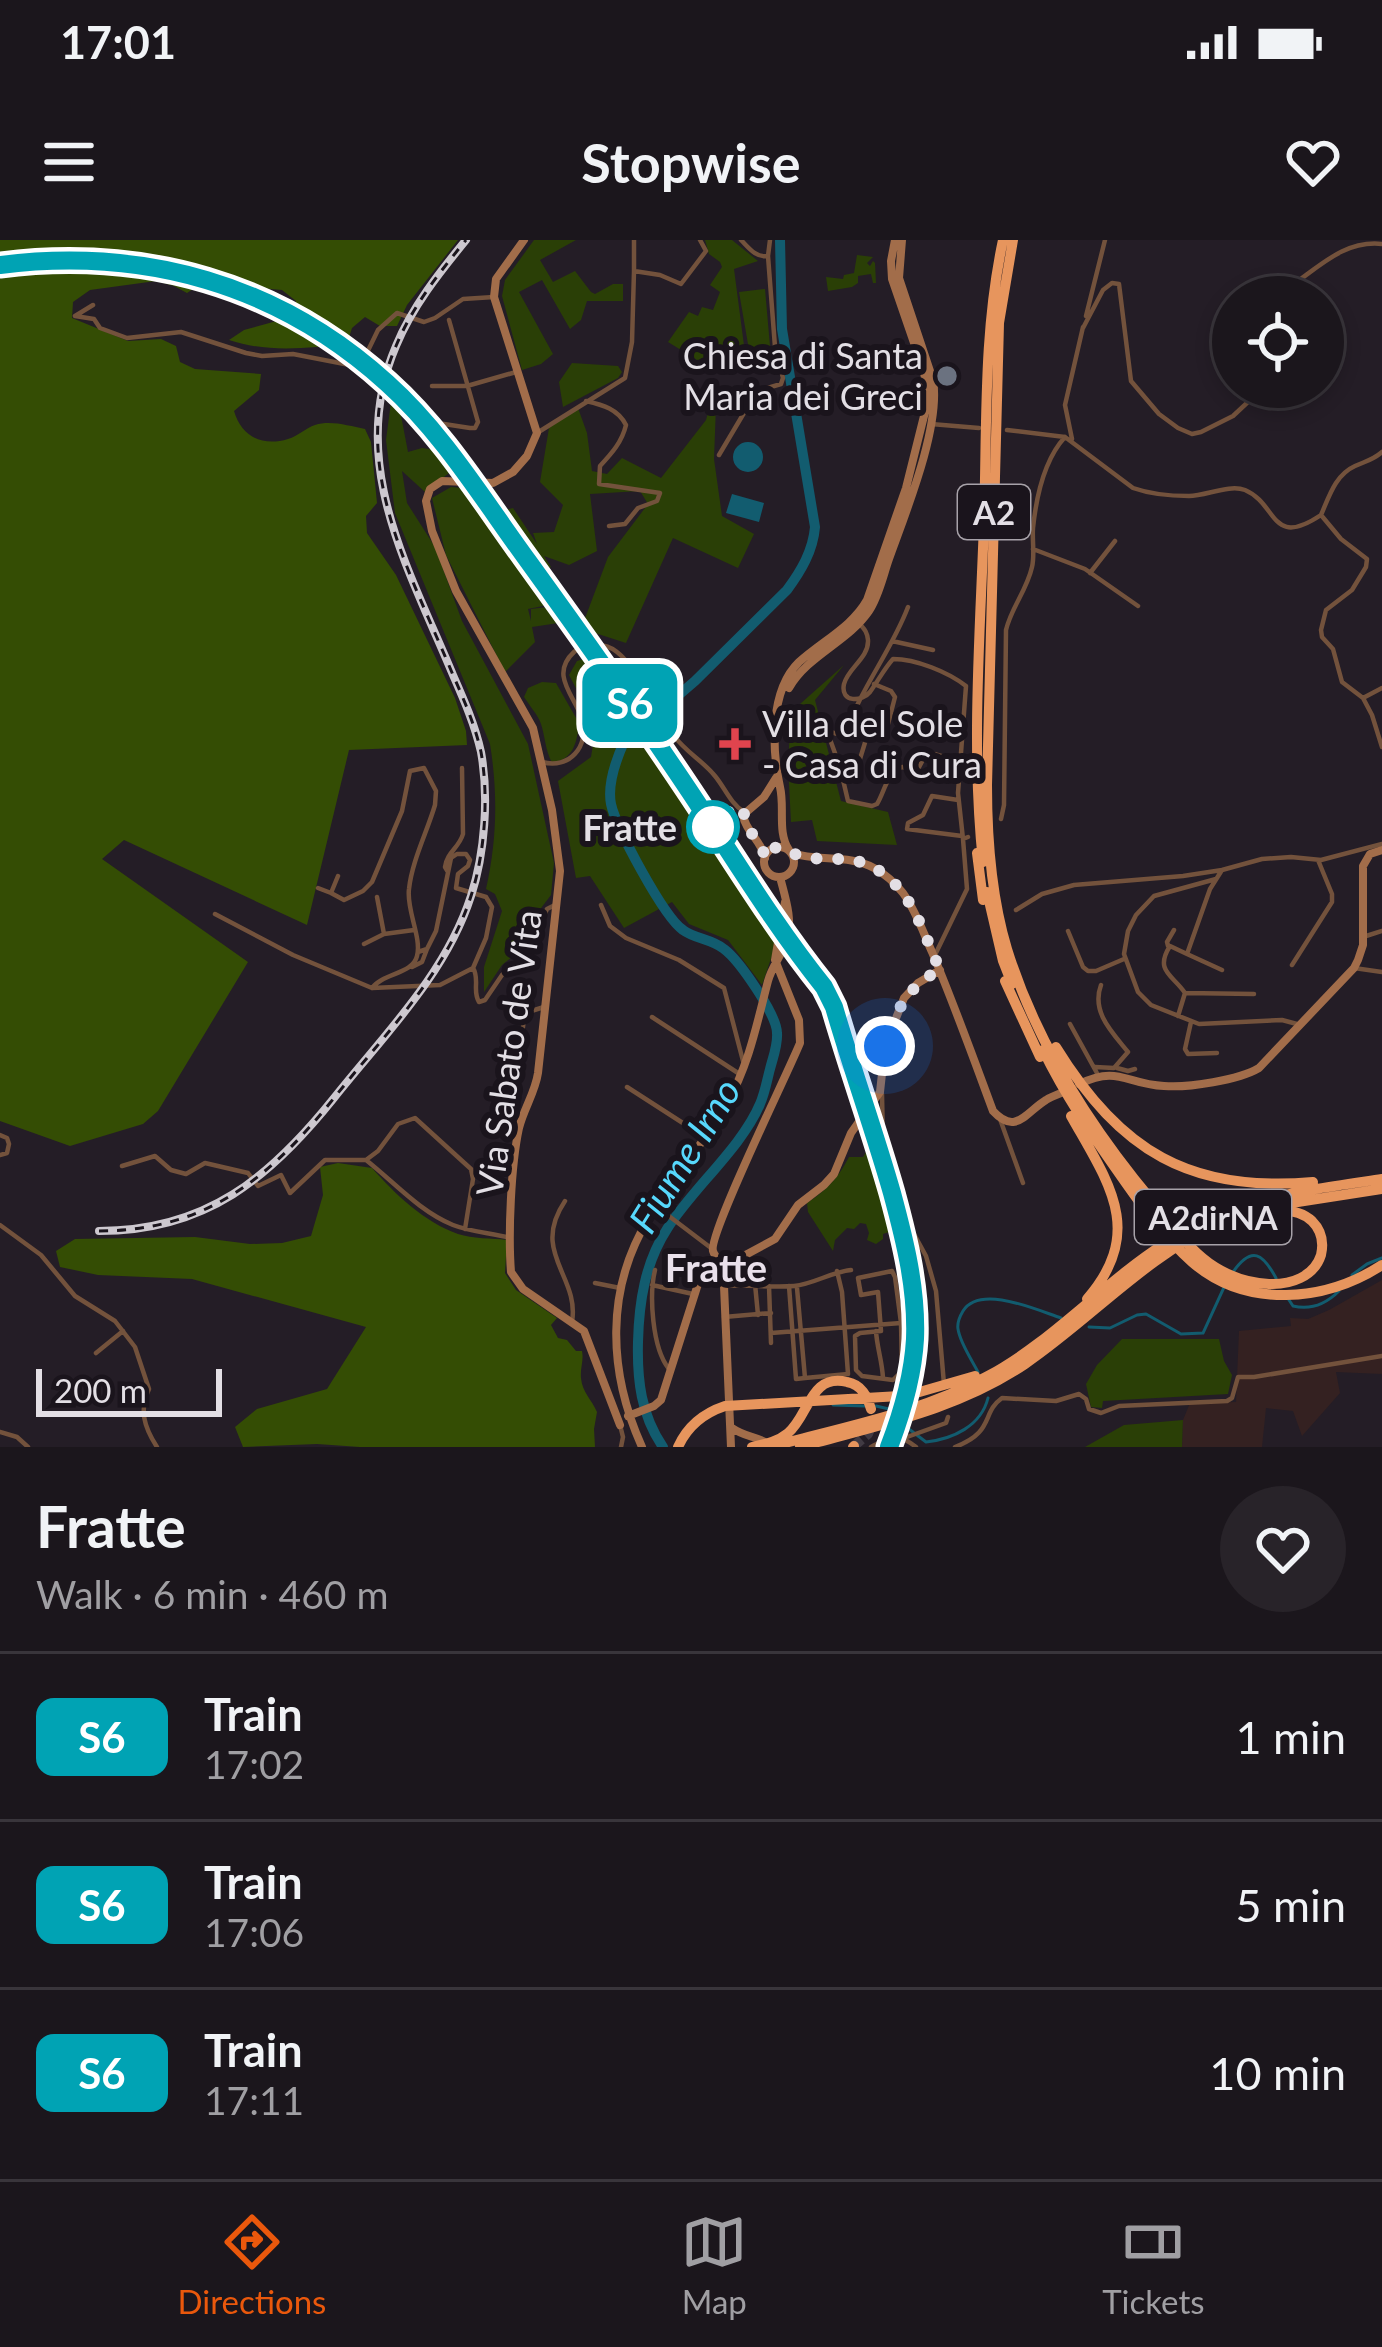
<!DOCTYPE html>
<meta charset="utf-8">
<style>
:root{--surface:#1b161c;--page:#282329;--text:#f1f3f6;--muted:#a09fa3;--line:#39353b;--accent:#ea580c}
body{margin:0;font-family:Lato,sans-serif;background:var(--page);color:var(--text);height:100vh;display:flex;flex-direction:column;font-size:45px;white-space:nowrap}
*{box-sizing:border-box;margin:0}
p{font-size:39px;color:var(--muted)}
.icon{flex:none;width:66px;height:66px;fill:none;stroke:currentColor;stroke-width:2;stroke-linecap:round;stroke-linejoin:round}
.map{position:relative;height:1207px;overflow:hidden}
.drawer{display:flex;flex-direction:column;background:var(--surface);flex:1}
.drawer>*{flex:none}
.badge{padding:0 24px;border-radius:18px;font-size:42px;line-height:78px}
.buttons{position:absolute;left:1212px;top:36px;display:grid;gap:24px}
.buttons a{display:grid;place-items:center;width:132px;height:132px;border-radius:50%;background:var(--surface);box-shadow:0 6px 18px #0003,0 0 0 3px var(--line);font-size:60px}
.scale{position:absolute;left:36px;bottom:30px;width:186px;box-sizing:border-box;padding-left:12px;border:6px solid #e3dfe5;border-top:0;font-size:33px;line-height:42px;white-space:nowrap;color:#e3dfe5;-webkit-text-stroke:9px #1a141c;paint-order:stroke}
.you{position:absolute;width:60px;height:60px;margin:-30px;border:9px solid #fff;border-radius:50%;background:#1a73e8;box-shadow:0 0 0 18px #1a73e833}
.map>.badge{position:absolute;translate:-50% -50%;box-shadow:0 0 0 6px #fff}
.round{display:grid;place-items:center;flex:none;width:126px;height:126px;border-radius:63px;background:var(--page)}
.headline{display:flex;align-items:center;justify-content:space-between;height:204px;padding:0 36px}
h1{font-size:57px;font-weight:700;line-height:90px}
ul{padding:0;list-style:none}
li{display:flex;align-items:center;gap:36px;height:168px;padding:0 36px;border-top:3px solid var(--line)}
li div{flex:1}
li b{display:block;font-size:45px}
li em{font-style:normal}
li .badge{min-width:132px;font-weight:700;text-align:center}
.status{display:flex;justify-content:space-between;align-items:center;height:84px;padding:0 60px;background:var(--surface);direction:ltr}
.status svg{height:33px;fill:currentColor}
header{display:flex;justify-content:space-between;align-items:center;height:156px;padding:0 36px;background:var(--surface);font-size:54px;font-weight:700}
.tab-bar{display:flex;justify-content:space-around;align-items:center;height:168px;border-top:3px solid var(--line);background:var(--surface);font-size:33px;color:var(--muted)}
.tab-bar a{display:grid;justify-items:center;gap:6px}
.tab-bar .active{color:var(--accent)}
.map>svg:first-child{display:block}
.industrial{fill:#342121}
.green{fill:#2a3f06}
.forest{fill:#344d04}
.water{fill:#125c6f}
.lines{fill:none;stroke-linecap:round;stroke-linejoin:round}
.stream{stroke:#125c6f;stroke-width:3}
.river{stroke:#125c6f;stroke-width:10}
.highway-tunnel{stroke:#413a43;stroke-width:10;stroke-dasharray:10 5;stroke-linecap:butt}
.street{stroke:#73523c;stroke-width:4.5}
.secondary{stroke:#a26d4a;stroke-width:8}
.highway{stroke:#e7955d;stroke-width:10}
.rail-casing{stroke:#cdc8cf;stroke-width:8}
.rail{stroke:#1a141c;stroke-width:3;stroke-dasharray:9;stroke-linecap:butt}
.line-casing{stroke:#fff;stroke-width:27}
.line{stroke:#00a3b4;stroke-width:18}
.walk{stroke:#e3dfe5;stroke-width:12;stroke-dasharray:0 21.6}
.worship-dot{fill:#6b7280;stroke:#1a141c;stroke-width:4.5}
.health-dot{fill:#e0444e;stroke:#1a141c;stroke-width:4.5}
.stop-dot{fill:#fff;stroke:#00a3b4;stroke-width:6}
.labels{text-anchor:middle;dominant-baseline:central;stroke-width:12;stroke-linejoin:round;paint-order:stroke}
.shield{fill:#1a141c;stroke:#a7a2a9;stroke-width:3}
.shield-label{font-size:33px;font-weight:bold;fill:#e3dfe5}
.poi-label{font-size:36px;fill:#e3dfe5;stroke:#1a141c;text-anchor:end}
.stop-label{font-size:36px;font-weight:bold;fill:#e3dfe5;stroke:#1a141c;text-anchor:end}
.street-label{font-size:36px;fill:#e3dfe5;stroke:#1a141c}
.water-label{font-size:39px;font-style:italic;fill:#57d8fc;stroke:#1a141c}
.neighbourhood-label{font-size:39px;font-weight:bold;fill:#e9e0eb;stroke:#1a141c}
</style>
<div class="status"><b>17:01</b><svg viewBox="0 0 49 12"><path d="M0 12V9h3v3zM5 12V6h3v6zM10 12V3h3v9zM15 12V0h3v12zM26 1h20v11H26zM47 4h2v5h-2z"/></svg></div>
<header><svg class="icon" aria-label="menu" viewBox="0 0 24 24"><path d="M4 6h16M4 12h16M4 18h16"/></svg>Stopwise<svg class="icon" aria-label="heart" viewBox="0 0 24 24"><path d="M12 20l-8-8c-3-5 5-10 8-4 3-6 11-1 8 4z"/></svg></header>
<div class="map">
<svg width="1382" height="1207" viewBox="0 0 1382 1207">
<rect width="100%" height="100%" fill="#241d26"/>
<path class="industrial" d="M1382,1040v94l-46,-2 4,21 -38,43 -9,-25 -27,-3 -4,39h-80l1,-27 7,-17 46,-1 3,-71 52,-5 -1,-8 18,1 21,-9z"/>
<path class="green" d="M534,0h42l-36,20 13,22 22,-11 16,21 4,2 18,-10h10v17h-36l-6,19 -11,9 -28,-49 -23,12 34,62 -12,10 -19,6 -20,-74 3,-16z
M705,0h27l26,21 -24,8 11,84 -17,-1 -26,11 -34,-21 21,-30 9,4 4,-9 11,3 7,-18 -10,-7 12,-18 -2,-5 -11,-8z
M857,15l16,2 -6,6 3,3 3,-5 2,2 1,20h-3l-2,-9 -13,2v7l-6,4 -24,4 -2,-14 17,2 1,-4 10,-2z
M765,49l5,57 -21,4 -10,-58z
M572,123l46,3 4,6 -4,6 -55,29 -4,-25z
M394,139l14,73 14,-4 20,3 7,22 -24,19 -23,-21 5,32 28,44 27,74 66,123 26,119 -3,32 -19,25 -9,28 -21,17 -18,27v-25l18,-56 -7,-17 -9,-5c11,-49 12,-95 4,-145l-95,-231 -9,-73z
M717,139l-3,80 8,57 32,18 -16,34 -65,-30 -47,105 -31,-10 -11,-12 24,-64 40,-53 -8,-13 -50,3 7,57 -28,14 -25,-9 7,11 -15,8 17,29 -25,5 3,12v-12l32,-4 2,17 -33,5 3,15 -30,30 -59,-117 -14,-57 19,-11 45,4 2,21 15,-4 24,36 -4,-11 21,-1 9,-27 -23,-23 9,-54 29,-20 9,25 5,38 15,3 15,-16 39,20 45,-58z
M587,418l191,280 -16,47 -34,-45 -39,-16 -17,-22 -48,26 -34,-52 -14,2 -18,-97 33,-24 5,-31 -27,-51 8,-14z
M844,425l-29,35 26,101 47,11 9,33 -80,-4 -5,-21 -21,2 -3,-57 3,-53z
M542,442l14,1 23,40c-2,19 -5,36 -27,40 -7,-14 -7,-27 -11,-39 -3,-9 -12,-19 -17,-27l4,-9z
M876,909l22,80 -15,5v5l-7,5 -9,-4 2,-7 -3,-9 -6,-1 -6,6 -7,-1 -12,12 -2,11 -25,-39 -1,-9c20,-13 31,-25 42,-46h14l3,-5z
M1122,1099h97l5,22 8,14 -4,19 -125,7 -1,7 -11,-1 -5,-23 11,-19z
M1183,1180l-1,27h-97l39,-22z"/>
<path class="forest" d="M0,0h458l-51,65 -10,21h-17l-15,-9 -13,11 -5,16c-39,4 -80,9 -118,-4l15,-10 47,-13 5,-16 -14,-11 -34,-3 -32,-13 -29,19 -13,-7 -18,-5 -66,9 -17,12 -1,16 56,23 33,-2 15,7 4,16 15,7 66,5 -2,16 -25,21c7,25 28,36 54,28 10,-3 18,-11 27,-14 16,-5 34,1 50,4l6,13 6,61 -11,13 1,17 29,42 59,123 11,33 1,14 -118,5 -42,175 -183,-85 -22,19 146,103 -90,149 -15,13 -73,22 -70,-25z
M338,923l34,5c23,26 52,54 86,66 15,5 33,4 49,6l-2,33 11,17 41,28 -6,7 7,13 9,2 9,11h6c2,10 -2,17 -1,27 1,14 11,22 16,34l-3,17 1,18h-235l-43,-3 -74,3 -8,-20 22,-18 70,-20 39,-62 -174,-48 -94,-4 -38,-8 -4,-16 19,-12 120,-2 55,7 32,-1 29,-7 12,-41 -3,-28z"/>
<path class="water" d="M733 217a15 15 0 1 1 30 0a15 15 0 1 1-30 0Z
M732,254l32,9 -5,19 -33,-9z"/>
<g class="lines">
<path class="stream" d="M1233,1032c19,-27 30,-18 43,6
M1352,1035l15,-11 15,-6
M1287,1057l6,9c17,4 33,-2 46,-15
M1089,1087l21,1 27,-13 9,-1 35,20 22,-1 22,-48
M978,1132c-6,-12 -18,-29 -20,-43 -1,-6 2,-13 5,-18 17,-27 74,-1 98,7
M833,1165l32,1
M876,1166l13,3
M905,1186l21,16c27,-3 55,-16 62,-44"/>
<path class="river" d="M663,1207c-22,-32 -26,-67 -25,-105 1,-40 7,-79 29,-113 26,-41 75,-82 93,-125 5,-11 7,-24 10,-35 3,-12 8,-24 7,-36 0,-18 -38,-73 -53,-84 -12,-10 -29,-10 -41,-19 -19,-13 -67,-102 -72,-126 -4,-20 5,-44 13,-62l71,-61 92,-91c14,-19 26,-39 28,-63l-33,-198 -2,-89"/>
<path class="highway-tunnel" d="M854,1206l14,-12 5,-13"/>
<path class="street" d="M634,0v31l26,4 21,9 25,-33 -6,-11
M741,0c8,8 15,18 27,16l2,-16
M1291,46c29,-20 54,-46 91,-42
M93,65l-18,11 19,3 6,9 27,10 54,-6 65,21 16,3 31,-2 67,13 18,-37 19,-17 27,9 11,-4 28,-19 31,-2
M1086,76l19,-76
M1083,88l20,-38 9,-7 7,1 12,97 28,33 19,14 14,6 9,-2 32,-16 31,-29
M432,146h35l49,-14
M586,161c17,4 32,8 40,24 -4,17 -14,28 -26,41l-1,18 61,9 -3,8 -19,7 -13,16 -16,2
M431,182l39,6h5l3,-6 -29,-102
M931,184l48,4
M1007,190l58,7 68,51c17,6 38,8 56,8 17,0 40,-12 56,-6 33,14 25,59 76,25
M537,193l88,-55 7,-36 2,-71
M1072,199l-7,-34 18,-78
M719,215l38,-64 24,-7 2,-6 -8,-31 -7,-91
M1321,275l20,24 26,20 -1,8 -14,23 -26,20 -5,20 1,7 11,12 9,33 21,16 9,17 10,32
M1321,275c8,-18 14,-40 34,-49 11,-5 18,-6 27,-14
M1033,309l52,20 53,37
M1090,333l25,-32
M859,383c5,6 8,8 9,17 1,18 -20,28 -24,44 -4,19 18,18 26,8 8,-11 14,-23 23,-33 23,0 55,13 73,27l-8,107 5,46
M892,401l41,9
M1363,458l19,-10
M871,483l17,1 7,-27 -4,-6 -17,-7
M827,491l13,36 8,34 24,5 5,-2c8,-13 9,-30 25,-37l15,4 10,-19 32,9
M827,491l18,5c14,-46 46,-84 63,-129
M542,522c27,8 48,-16 40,-43 -7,-23 -33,-44 -8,-67 12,-11 32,-9 43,0 22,17 40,62 58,85 11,15 28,24 40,39 10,12 15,27 29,36
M840,527l16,5 15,-49 -20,-5
M958,560l-26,-4 -9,19 -15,8 -1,6 55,7
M1001,579l3,-14 2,-175c5,-22 21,-40 26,-63 3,-12 0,-26 1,-39 3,-29 11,-68 32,-91
M448,632l-3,-5c2,-15 14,-19 18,-33l-1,-66
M338,636l-7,17 13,7 19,-9 9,-9 30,-71 8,-40 14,-3 12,23 -1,14c-8,27 -23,56 -26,84 -3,20 13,49 8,67 -4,18 -34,17 -45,32
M1216,639l-62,17 -18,19 -8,16 -4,23 14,38 13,13 48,19 83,-4 15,4
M318,648l13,5
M377,657l7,37
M601,665l9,21 16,12 53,22 45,28 19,73
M1016,670l26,-16 32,-9 109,-9 39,-6 40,-11 29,-2 30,3 61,-16
M215,674l78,41 79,33 68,-3 33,-17c7,11 -1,23 6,34l6,-2 17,-25 26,-24 19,-42 10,-5
M1068,691l15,36 5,4h8l28,-12
M1363,697l19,-6
M364,704l20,-10 30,-4
M1168,706l-1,-4 7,-12
M418,712l9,-3 9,-18 15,-73 6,-4h9l4,6 -2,6 -10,8 -2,14 30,9 6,10 -6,31 -13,30
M1187,714l35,16
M934,717l33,-68 -4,-50 5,-2
M1292,725l40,-63v-8l-14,-34
M412,727l10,-5 5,-13
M1354,728l28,4
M1185,753l69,1
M1178,776l7,-23c-12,-18 -31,-22 -15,-47l17,8 23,-65 12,-19
M652,777l86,56
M1191,782l-6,27 3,5 29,-1
M1070,784l28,51
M1095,827l19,1 14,-16c-16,-20 -37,-40 -27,-67
M1117,828l11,3 7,-2
M515,841l10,-68 19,-6
M627,847l76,49
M882,854l1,48 19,70 24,44 10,35 8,93
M1000,879l23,64
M0,895l7,3 2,6 -2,9 -7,2
M366,920l12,-9 20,-27 17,-6 56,51 2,10 -8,50
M122,926l33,-10 16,14 15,4 19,-11 43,10 10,13 23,-11 9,18 35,-33h41c28,22 53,51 87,65 18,7 38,8 57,13
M565,961c-35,52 15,75 7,121
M657,967l54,41
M0,985l41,30 34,41 40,25 20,26 14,42c-10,21 -5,38 8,58
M655,1030c-6,25 -3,78 14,99
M892,1031l3,6 6,46 1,48 -9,9 -31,-4 -6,-6 -1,-34 5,-3 21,-2 -3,-39 -17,3 -3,-17z
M595,1043l25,5
M755,1044l3,31
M652,1045l41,9
M724,1046c23,-2 46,2 70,0 20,-2 37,-14 57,-16
M769,1046l2,57
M789,1046l7,93 9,-1
M797,1048l8,90
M724,1077l47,-4
M876,1091c1,17 6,29 7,47
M771,1093l130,-10
M96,1113l27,-22
M805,1138l43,-4 -6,-82 -5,-21
M620,1185l3,12 -2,10
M0,1192l17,5 11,10
M907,1197l39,-14 2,-6
M871,1207c21,-11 26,-15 45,0
M955,1207c40,-15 26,-34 47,-49l54,3 23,-7 7,5 3,10 12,4 18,-7 108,-5 5,-3 6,-21h16l128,-21"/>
<path class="secondary" d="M524,0l-28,39 -2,18 43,136 -10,23 -14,16 -20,11 -51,-2 -12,8 -4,12 6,30 24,60 77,137 19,82 8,61 -22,202c-3,20 -14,35 -19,55 -8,37 -11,106 -8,144l12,17 61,42 36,94
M789,448c19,-33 59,-46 80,-77 10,-15 14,-35 20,-52 16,-45 52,-132 44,-179l-34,-102 3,-38
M764 622a15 15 0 1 1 30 0a15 15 0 1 1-30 0Z
M789,610c-12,-18 -4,-42 -9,-63 -8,-37 -11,-96 19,-125 23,-21 53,-35 68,-62l39,-112 22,-88 -4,-28 -32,-93 -1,-18 4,-21
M792,613c27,9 56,1 82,15 11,6 21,15 29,25 13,18 20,39 29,59 22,52 41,105 61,159 23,25 33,1 53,-11 6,-4 13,-6 20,-9
M765,618c-3,-17 -20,-27 -22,-43l21,-18 12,-19
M1079,844c40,-19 46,0 85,2 24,2 75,-6 95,-18l95,-100 4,-8 5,-15v-79l7,-12 12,-4
M720,1021h-9l-6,6v6l5,7 7,1 8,-6v-9c-3,-3 -11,-10 -12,-15 -5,-16 75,-178 87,-208l-1,-23 -24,-60 10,-58
M725,1026l50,-27 23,-34 26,-20 10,-11 17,-41 29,-41 5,-46 19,-48 14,-15 22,-13
M720,1040l4,6 7,161
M628,1176l26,-10 7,-6 37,-116 12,-4
M732,1188c13,9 23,8 35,15
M642,1207c-34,-75 -37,-158 7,-229 24,-39 55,-75 78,-115 22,-38 30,-80 41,-122 4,-15 14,-26 19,-41 6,-21 -2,-43 -7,-63"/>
<path class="highway" d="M1013,0l-14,83 -12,462c0,55 4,111 20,164 29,93 84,179 146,253 17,21 34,45 56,61 17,12 39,20 60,21 21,1 45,-7 52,-29 3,-13 0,-25 -9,-34 -25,-23 -69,-2 -97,4
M977,613l6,47
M983,622c-12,-113 -3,-226 1,-339 3,-95 -1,-190 19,-283
M987,652l16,69 9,23
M1005,741l35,76
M1056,807c64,104 134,146 257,135
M1043,810c22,45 49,85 78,126 21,30 43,61 71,86 54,47 133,40 190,3
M1071,876c37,66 75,115 16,183
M1272,966l110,-17
M916,1153l59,-17
M678,1207c9,-20 26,-34 47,-41l175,-10
M752,1207c13,-3 25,-5 36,-14 21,-17 22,-60 59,-51 15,3 20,14 24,27
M770,1207c73,-20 151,-34 218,-71 65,-35 114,-92 176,-132 71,-46 137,-53 218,-65
M800,1207c78,-22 157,-37 225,-83 66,-45 121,-108 195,-141
M853,1207l1,-1"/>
<defs>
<path id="rail" d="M596,417l216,315
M853,826c27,78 66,190 62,272 -2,37 -13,74 -26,109
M99,991c107,0 171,-53 235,-133 50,-63 112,-124 137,-202 14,-43 18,-100 10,-144 -6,-27 -17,-52 -28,-77 -44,-106 -107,-213 -57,-329 16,-39 43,-73 70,-106"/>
</defs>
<use href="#rail" class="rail-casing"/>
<use href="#rail" class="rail"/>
</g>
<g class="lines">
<defs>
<path id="line" d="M0,25c144,-18 278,19 387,118 56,50 97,118 141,178 55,76 110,153 162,231 44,66 85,134 134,195l10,20c18,62 40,123 58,186 13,48 25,96 23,146 -2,37 -13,74 -26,108"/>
</defs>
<use href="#line" class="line-casing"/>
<use href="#line" class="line"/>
<path class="walk" d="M713,587l22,-21 9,6c-1,18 18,28 21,46l6,-9 7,-2c10,3 16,8 27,10 19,4 39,-1 58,6 46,16 59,67 77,107 -33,16 -45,42 -55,76"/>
</g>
<circle class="worship-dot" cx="947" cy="136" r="12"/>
<path class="health-dot" d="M729 486h12v12h12v12h-12v12h-12v-12h-12v-12h12z"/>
<circle class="stop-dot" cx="713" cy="587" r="24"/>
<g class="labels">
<g class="shield">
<rect x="958" y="245" width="72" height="54" rx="9"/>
<rect x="1135" y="950" width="156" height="54" rx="9"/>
</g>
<g class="shield-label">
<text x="994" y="272">A2</text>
<text x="1213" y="977">A2dirNA</text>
</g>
<g class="poi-label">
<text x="923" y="115">Chiesa di Santa<tspan x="923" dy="41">Maria dei Greci</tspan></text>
<text x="762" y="483" text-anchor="start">Villa del Sole<tspan x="762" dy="41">- Casa di Cura</tspan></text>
</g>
<g class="stop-label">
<text x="677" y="587">Fratte</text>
</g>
<g class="street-label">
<text transform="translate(508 813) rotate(-82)">Via Sabato de Vita</text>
</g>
<g class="water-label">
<text transform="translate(684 915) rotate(-58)">Fiume Irno</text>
</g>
<g class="neighbourhood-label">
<text x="716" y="1027">Fratte</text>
</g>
</g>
</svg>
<div class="buttons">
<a><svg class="icon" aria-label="locate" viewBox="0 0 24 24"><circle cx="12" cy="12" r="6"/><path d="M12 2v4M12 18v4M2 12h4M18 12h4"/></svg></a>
</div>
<div class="scale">200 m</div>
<div class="you" style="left:885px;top:806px"></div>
<b class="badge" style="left:630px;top:463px;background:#00a3b4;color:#fff">S6</b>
</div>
<section class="drawer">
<div class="headline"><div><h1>Fratte</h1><p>Walk · 6 min · 460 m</p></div><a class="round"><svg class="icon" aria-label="heart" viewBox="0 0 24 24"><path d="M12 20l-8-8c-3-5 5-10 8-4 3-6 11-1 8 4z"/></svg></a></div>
<ul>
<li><span class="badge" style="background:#00a3b4;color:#fff">S6</span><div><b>Train</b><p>17:02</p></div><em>1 min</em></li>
<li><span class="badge" style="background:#00a3b4;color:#fff">S6</span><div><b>Train</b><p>17:06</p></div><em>5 min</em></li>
<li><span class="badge" style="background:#00a3b4;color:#fff">S6</span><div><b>Train</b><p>17:11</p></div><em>10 min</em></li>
</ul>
</section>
<nav class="tab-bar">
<a class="active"><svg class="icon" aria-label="directions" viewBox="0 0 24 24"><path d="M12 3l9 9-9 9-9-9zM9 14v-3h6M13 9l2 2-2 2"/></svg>Directions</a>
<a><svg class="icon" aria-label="map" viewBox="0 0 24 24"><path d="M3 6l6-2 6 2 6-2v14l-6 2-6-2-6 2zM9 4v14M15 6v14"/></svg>Map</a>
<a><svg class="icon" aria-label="tickets" viewBox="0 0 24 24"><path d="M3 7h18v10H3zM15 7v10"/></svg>Tickets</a>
</nav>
